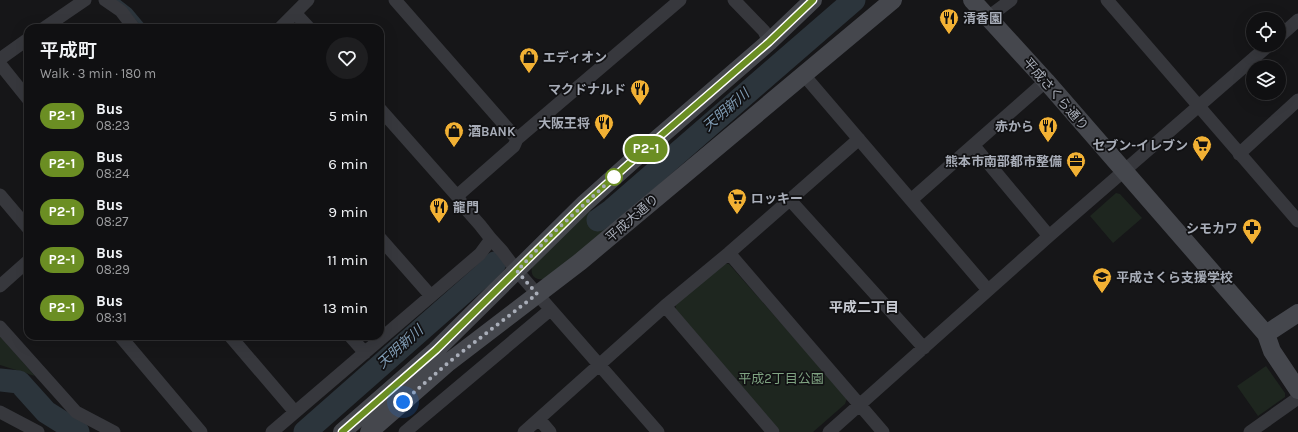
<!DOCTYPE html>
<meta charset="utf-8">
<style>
:root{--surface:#101012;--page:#1e1e20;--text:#f1f3f6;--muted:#9c9d9f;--line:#303032}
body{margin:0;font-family:Karla,"Noto Sans JP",sans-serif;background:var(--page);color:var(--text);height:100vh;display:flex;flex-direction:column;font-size:15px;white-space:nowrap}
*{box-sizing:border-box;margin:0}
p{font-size:13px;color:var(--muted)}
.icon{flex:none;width:22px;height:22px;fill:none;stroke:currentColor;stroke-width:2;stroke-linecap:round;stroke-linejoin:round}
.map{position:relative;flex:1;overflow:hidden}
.sheet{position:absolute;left:24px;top:24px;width:360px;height:316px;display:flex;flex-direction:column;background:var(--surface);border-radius:12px;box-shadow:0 4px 16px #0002,0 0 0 1px var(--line)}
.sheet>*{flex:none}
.badge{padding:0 8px;border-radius:13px;font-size:14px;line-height:26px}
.tools{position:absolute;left:1246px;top:12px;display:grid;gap:8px}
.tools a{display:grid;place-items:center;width:40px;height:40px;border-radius:50%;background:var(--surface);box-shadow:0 4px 16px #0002,0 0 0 1px var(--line);font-size:20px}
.you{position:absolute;width:20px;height:20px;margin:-10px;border:3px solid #fff;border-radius:50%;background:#1a73e8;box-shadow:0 0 0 6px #1a73e833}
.map>.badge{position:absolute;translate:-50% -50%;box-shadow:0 0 0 2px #fff}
.round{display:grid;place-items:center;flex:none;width:42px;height:42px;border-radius:21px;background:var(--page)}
.head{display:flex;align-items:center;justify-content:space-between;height:68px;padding:0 16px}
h1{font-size:19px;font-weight:600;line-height:30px}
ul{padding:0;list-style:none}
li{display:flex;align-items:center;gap:12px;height:48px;padding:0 16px}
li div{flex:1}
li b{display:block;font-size:15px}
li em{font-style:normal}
li .badge{min-width:44px;font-weight:700;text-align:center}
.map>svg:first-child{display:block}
.green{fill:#1e261f}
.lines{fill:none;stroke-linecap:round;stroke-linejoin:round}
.stream{stroke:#2c353c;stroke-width:4}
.river{stroke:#2c353c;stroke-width:23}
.street{stroke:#37383d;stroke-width:13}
.secondary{stroke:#45474d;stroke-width:18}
.line-casing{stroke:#fff;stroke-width:9}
.line{stroke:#6b8e23;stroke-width:6}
.walk{stroke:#a8adb8;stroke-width:4;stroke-dasharray:0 7.2}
.stop-dot{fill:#fff;stroke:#6b8e23;stroke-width:2}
.labels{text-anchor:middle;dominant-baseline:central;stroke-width:3.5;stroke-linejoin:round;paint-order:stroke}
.poi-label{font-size:13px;font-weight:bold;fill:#a8adb8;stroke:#111113;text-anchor:start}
.street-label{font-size:13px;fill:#a8adb8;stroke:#111113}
.park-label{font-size:13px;fill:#7fa381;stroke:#111113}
.water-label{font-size:14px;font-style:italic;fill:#7f9bb3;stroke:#111113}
.neighbourhood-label{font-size:14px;font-weight:bold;fill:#c9ccd4;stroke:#111113}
</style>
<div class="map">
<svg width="1298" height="432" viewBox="0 0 1298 432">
<rect width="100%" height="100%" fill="#161618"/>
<path class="green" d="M1116,193l4,1 22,24 -29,25 -23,-27z
M590,210l17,20 -62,49c-11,2 -16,-5 -12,-15z
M723,263l6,1 118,134 -2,6 -32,28h-33l-105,-120 1,-8z
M0,336l35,40 -35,-11z
M1266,366l19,27v4l-27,19 -21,-30z"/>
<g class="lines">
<path class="stream" d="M117,0l13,10 15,18"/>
<path class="river" d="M598,220l14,-10 242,-210
M0,380l19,2 27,30 32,20
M305,432l177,-156 13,-13"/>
<path class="street" d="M105,0l16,11 13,17
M395,0l122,139
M734,0l30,31 5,11
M1107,0l191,221
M295,13l14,15
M987,18l24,-18
M44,28l41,-28
M280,28l28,-28
M1279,37l19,-17
M0,59l28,-20
M0,64l28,35
M803,74l185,216
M380,109l77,87 8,12 15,17 11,14 11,12 15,20 141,161
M974,146l75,90
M1239,154l59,-54
M0,195l28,33
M457,196l57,-50 3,-7 163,-139
M790,200l134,148
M911,200l135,-119
M380,238l51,58
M729,253l154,179
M0,286l28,-25
M665,306l108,126
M0,327l76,85 38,20
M120,336l81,96
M230,336l65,76
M350,336l15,17
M0,412l38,20
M539,419l11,13
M272,432l208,-178 11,-15
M405,432l145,-122
M524,432l141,-126 64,-53 130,-114
M829,432l220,-196 220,-191
M1250,432l48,-34"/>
<path class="secondary" d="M972,0l74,81 220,253 6,17 26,39
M1266,334l32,-21
M342,432l94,-82 148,-146 58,-52 127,-110 44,-42
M369,432l80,-70 132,-101 312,-261"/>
</g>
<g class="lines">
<defs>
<path id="line" d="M342,432l94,-82 148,-146 58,-52 127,-110 44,-42"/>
</defs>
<use href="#line" class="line-casing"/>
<use href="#line" class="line"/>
<path class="walk" d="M403,402l46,-40 88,-68 -20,-23 35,-37 62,-57"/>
</g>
<defs>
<symbol id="restaurant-pin" viewBox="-11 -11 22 30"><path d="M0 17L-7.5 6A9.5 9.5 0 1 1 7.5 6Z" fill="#f2b134" stroke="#111113"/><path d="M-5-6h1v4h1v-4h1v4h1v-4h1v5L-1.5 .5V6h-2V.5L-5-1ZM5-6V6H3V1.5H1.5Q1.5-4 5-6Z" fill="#111"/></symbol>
<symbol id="shop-pin" viewBox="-11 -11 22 30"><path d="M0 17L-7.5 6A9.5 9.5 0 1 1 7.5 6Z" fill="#f2b134" stroke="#111113"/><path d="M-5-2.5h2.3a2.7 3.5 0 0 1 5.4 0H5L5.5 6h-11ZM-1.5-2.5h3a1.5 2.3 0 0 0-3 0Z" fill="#111"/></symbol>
<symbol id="supermarket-pin" viewBox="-11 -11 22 30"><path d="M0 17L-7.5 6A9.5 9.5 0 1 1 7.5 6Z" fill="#f2b134" stroke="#111113"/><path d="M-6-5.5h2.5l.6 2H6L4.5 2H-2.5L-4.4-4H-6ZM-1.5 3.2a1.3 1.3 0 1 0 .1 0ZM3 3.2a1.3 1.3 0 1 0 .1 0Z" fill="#111"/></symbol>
<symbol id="office-pin" viewBox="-11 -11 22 30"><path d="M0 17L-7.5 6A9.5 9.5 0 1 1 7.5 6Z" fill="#f2b134" stroke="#111113"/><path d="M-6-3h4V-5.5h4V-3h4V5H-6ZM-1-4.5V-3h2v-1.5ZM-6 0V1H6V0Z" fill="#111"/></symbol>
<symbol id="pharmacy-pin" viewBox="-11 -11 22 30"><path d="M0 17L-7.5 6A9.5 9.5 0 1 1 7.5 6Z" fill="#f2b134" stroke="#111113"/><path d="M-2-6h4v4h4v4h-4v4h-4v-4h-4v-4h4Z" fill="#111"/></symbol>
<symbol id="school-pin" viewBox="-11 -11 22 30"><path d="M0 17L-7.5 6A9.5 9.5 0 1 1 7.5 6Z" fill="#f2b134" stroke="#111113"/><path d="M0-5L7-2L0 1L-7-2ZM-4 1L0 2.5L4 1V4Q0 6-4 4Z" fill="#111"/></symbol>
</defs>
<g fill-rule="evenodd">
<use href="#restaurant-pin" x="938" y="7" width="22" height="30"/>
<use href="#shop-pin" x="518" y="46" width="22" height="30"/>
<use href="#restaurant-pin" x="629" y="78" width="22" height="30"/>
<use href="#restaurant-pin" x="593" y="112" width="22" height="30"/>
<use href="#restaurant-pin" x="1037" y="115" width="22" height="30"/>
<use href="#shop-pin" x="443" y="120" width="22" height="30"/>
<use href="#supermarket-pin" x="1191" y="134" width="22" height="30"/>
<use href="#office-pin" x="1065" y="150" width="22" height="30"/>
<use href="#supermarket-pin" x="726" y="187" width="22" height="30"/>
<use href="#restaurant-pin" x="428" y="196" width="22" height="30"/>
<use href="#pharmacy-pin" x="1241" y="217" width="22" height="30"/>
<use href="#school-pin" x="1091" y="266" width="22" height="30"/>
</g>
<circle class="stop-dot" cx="614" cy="177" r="8"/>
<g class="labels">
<g class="poi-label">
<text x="963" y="18">清香園</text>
<text x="543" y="57">エディオン</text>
<text x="626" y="89" text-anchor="end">マクドナルド</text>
<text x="590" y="123" text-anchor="end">大阪王将</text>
<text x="1034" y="126" text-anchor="end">赤から</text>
<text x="468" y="131">酒BANK</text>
<text x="1188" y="145" text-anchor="end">セブン-イレブン</text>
<text x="1062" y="161" text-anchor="end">熊本市南部都市整備</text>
<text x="751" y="198">ロッキー</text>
<text x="453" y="207">龍門</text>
<text x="1238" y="228" text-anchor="end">シモカワ</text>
<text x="1116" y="277">平成さくら支援学校</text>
</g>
<g class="street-label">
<text transform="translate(1056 94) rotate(49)">平成さくら通り</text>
<text transform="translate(632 218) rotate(-41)">平成大通り</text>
</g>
<g class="park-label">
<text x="781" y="378">平成2丁目公園</text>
</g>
<g class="water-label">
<text transform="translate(726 110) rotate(-41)">天明新川</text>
<text transform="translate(400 347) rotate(-42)">天明新川</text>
</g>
<g class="neighbourhood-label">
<text x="864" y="307">平成二丁目</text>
</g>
</g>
</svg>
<div class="tools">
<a><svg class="icon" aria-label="locate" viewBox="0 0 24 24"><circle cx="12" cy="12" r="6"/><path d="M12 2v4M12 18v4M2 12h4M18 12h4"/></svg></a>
<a><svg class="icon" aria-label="layers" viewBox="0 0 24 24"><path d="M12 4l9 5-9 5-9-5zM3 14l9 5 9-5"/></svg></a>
</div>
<div class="you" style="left:403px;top:402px"></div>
<b class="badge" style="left:646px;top:149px;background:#6b8e23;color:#fff">P2-1</b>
<section class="sheet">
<div class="head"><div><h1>平成町</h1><p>Walk · 3 min · 180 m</p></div><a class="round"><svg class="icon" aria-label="heart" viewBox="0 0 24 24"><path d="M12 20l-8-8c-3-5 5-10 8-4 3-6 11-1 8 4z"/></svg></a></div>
<ul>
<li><span class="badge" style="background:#6b8e23;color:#fff">P2-1</span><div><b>Bus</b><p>08:23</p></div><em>5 min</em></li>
<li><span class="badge" style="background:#6b8e23;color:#fff">P2-1</span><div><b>Bus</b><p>08:24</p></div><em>6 min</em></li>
<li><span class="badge" style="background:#6b8e23;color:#fff">P2-1</span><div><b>Bus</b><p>08:27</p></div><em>9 min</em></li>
<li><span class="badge" style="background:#6b8e23;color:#fff">P2-1</span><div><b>Bus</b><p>08:29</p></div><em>11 min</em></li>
<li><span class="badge" style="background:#6b8e23;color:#fff">P2-1</span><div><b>Bus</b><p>08:31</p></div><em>13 min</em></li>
</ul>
</section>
</div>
